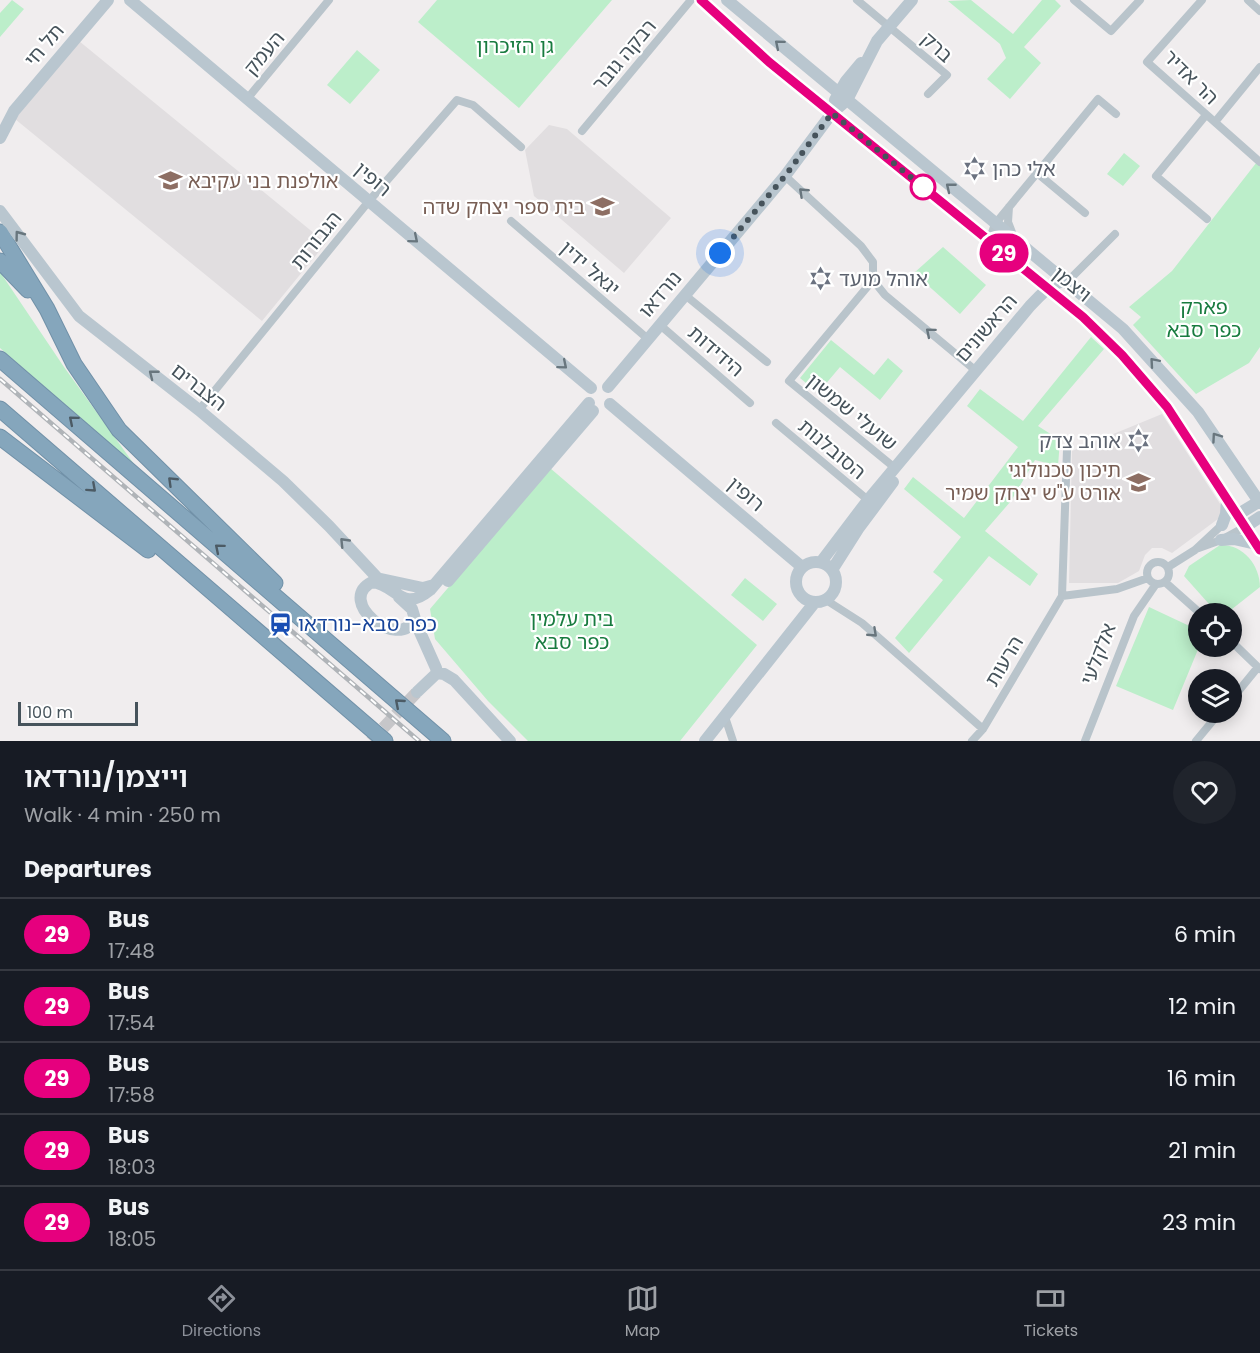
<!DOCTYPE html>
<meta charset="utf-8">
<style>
:root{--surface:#171b24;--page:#20242c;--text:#f1f3f6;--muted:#9ea1a6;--line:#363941;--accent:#8c9099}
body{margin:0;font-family:Poppins,"Noto Sans Hebrew",sans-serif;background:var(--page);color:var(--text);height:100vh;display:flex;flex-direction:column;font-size:22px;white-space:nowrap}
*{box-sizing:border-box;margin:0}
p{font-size:20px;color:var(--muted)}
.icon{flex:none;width:33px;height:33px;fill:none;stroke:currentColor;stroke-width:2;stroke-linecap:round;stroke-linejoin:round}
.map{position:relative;height:741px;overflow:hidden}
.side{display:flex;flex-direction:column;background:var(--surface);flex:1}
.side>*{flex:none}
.badge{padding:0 12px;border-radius:20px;font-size:21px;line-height:39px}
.buttons{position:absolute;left:1188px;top:603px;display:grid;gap:12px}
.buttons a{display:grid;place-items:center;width:54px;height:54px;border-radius:50%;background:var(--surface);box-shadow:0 3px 15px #0003;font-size:30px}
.scale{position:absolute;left:18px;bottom:15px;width:120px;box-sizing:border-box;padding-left:6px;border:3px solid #46535b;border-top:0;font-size:16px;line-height:21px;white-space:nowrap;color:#46535b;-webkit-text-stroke:4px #fff;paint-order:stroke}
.you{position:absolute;width:30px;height:30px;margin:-15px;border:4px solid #fff;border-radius:50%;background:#1a73e8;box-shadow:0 0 0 9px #1a73e833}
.map>.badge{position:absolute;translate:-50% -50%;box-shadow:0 0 0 3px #fff}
h2{padding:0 24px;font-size:22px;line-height:54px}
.round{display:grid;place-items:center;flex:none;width:63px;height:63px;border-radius:32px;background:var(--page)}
.summary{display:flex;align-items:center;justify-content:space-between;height:102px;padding:0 24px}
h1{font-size:28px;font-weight:600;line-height:45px}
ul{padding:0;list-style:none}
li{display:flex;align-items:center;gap:18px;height:72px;padding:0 24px;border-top:2px solid var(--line)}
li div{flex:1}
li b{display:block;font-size:22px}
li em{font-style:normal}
li .badge{min-width:66px;font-weight:700;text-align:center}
.tab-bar{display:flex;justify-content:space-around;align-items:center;height:84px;border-top:2px solid var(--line);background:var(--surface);font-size:16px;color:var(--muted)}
.tab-bar a{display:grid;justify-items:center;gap:3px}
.tab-bar .active{color:var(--accent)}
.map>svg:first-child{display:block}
.education{fill:#e1dee0}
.green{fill:#bceeca}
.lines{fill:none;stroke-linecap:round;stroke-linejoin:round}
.secondary-tunnel{stroke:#c6c6c9;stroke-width:12;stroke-dasharray:12 6;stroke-linecap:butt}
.highway-casing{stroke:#7191a8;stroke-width:17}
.street{stroke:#b9c4cb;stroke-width:8}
.secondary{stroke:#b9c6cf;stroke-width:12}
.highway{stroke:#85a6bc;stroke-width:15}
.rail-casing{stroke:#b0b4b8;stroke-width:4.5}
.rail{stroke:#fff;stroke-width:2;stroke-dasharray:7;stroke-linecap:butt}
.oneway{stroke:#68767e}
.oneway2{stroke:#68757d}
.oneway3{stroke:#4c5b65}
.line-casing{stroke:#fff;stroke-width:14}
.line{stroke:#e6007e;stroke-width:9}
.walk{stroke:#46535b;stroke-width:6;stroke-dasharray:0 10.8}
.stop-dot{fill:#fff;stroke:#e6007e;stroke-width:3}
.labels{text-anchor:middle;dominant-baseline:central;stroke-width:4.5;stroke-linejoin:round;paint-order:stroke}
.street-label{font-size:20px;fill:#46535b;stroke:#fff}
.park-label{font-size:20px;fill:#187b3f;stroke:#fff}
.worship-label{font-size:20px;fill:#5b616d;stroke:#fff;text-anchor:start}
.education-label{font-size:20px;fill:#785e54;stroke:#fff;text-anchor:end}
.transit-label{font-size:20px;fill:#164399;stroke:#fff;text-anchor:start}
</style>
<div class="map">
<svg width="1260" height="741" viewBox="0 0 1260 741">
<rect width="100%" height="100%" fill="#f0edee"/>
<path class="education" d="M79,41l247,202 -64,78 -247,-202z
M549,125l18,4 104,89 -47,55 -90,-77 -9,-46z
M1162,414l64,99 -54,40 -10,-5h-10l-7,7 -6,16 -21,12h-49l3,-132z"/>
<path class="green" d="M12,0l12,9 -24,28v-24z
M437,0h175l-93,108 -101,-86z
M971,0l42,34 29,-34h13l6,6 -37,41 17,16 -31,36 -23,-20 19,-21 -6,-14 -52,-43z
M357,50l23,20 -30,34 -23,-19z
M1124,153l16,13 -17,20 -16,-12z
M1260,158v189l-11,16 -53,31 -63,-69 8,-8 -12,-10 43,-36z
M943,247l43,38 -26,29 -46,-41z
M0,272l64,95 70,97 -134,-116z
M1091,337l13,12 -66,77 22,14 -2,26 -23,-6 -24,41 -26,30 53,43 -8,12 -41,-30 -80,97 -14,-15 48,-58 -10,-8 28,-35 -57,-48 9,-12 51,41 54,-71 -51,-41 13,-17 43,32z
M831,340l43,35 14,-17 15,13 -23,29 -40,-33 -22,26 -18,-15z
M550,468l207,177 -77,96h-152l-40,-40 -53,-62 -5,-30z
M1220,545c23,-1 40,20 40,42l-33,26h-10l-33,-37 5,-10z
M745,578l32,26 -14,17 -32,-26z
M1149,607l49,23 1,17 -26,63 -57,-24z"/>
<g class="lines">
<path class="secondary-tunnel" d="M371,741l46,-49"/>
<defs>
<path id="highway" d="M0,232l47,77 27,55 45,66 156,153
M0,261l28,29
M0,359l443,382
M0,409l385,332
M0,437l148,113"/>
</defs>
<use href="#highway" class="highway-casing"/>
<path class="street" d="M857,0l90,75 -19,19
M1074,0l37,31 29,-31
M1202,0l-55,62 113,100
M1248,0l12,11
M247,99l82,-99
M1206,115l-50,61 51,43
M1215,122l45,-55
M582,131l109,-131
M1037,173l48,40
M785,176l76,70 12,16v18l12,15 90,75
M1009,207l-1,15 5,13
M511,221l137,118
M989,241l6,-17 103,-125 18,15
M873,280l-84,101 106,87
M1068,281l47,-47
M685,295l82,67
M660,325l90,78
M199,410l170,-209 88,-101 16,5 48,42
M776,423l92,77
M1196,549l25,-9 24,-13
M1147 573a11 11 0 1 1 22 0a11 11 0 1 1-22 0Z
M1168,567l27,-17 29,-27
M1165,582l36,32
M1062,596l5,-146
M826,600l36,23 121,106
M1232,642l28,27
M1232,699l26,-32
M725,717l8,24
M972,741l11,-12 79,-133 55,-7 31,-11
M1085,741l49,-125 22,-32
M1196,741l24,-29"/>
<path class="secondary" d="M130,0l461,388
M701,0l68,61 314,256 39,38 45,52 93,143
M727,0l396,329 75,83 62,91
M835,100l11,-19 15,-18
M0,138l14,-27 94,-111
M0,211l79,105 120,94 84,71 46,45 55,59
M608,387l177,-211 47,-63 15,-13 30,-59 35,-41
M610,404l192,163
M1237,515l23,-14
M1222,525l4,-11 1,-15
M1245,527l15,-10
M1221,540l13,-1 22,5
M796 582a20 20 0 1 1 40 0a20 20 0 1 1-40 0Z
M821,562l47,-62 162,-194c11,-11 22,-25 38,-25
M832,570l26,-41 35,-47
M381,579l42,9 11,-3
M448,581l145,-170
M399,597l13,12 3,10c-17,33 -80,-18 -43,-37 25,2 29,32 58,8l159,-187
M415,621l21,47 1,5
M437,673l7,1 10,6 56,61
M417,692l20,-19
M705,741l110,-139"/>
<use href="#highway" class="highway"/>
<defs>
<path id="rail" d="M0,379l419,362"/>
</defs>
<use href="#rail" class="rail-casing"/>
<use href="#rail" class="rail"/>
</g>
<defs><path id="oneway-chevron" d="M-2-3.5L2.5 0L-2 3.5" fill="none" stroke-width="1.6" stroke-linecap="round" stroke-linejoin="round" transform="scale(1.5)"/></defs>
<g class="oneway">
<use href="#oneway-chevron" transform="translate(779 44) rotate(-140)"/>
<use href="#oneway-chevron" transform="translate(950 187) rotate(-141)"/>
<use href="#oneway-chevron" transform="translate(19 235) rotate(-127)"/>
<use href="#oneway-chevron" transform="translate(414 239) rotate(40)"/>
<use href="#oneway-chevron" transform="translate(1154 362) rotate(-131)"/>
<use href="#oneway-chevron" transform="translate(563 365) rotate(40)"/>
<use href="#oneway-chevron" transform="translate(153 374) rotate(-142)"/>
<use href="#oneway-chevron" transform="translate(1216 437) rotate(-125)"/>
<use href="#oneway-chevron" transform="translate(344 542) rotate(-134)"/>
</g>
<g class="oneway2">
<use href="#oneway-chevron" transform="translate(803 192) rotate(-137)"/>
<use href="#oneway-chevron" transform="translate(930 332) rotate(-140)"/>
<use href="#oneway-chevron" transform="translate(873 633) rotate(43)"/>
</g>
<g class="oneway3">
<use href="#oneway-chevron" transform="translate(73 420) rotate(-140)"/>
<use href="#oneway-chevron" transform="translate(172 481) rotate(-136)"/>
<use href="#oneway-chevron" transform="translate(92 488) rotate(42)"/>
<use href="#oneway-chevron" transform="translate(219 548) rotate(-140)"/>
<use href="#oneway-chevron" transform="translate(399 703) rotate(-139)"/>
</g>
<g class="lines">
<defs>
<path id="line" d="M701,0l68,62 314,255 39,38 45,52 93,143"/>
</defs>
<use href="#line" class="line-casing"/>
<use href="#line" class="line"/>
<path class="walk" d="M720,253l65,-77 47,-63 91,74"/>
</g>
<defs>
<symbol id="synagogue-bare" viewBox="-9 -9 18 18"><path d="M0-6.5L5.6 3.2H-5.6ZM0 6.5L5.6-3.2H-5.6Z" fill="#6b7280" stroke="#fff" stroke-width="2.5" paint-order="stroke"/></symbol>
<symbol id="school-bare" viewBox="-9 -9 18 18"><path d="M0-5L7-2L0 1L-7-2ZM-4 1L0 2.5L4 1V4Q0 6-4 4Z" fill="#8d6e63" stroke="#fff" stroke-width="2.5" paint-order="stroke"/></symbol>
<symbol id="station-bare" viewBox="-9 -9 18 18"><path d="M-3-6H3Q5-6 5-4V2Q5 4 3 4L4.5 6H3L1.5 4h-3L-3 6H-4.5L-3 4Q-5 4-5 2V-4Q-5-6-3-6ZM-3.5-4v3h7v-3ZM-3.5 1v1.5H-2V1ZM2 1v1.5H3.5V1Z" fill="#1a4fb4" stroke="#fff" stroke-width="2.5" paint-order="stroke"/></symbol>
</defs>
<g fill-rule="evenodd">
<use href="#synagogue-bare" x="958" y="152" width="33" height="33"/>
<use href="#school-bare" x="154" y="164" width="33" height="33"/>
<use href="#school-bare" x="586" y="190" width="33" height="33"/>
<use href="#synagogue-bare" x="804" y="262" width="33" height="33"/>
<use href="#synagogue-bare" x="1122" y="424" width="33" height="33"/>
<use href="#school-bare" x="1122" y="466" width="33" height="33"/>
<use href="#station-bare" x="264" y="608" width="33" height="33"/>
</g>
<circle class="stop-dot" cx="923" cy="187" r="12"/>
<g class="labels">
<g class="street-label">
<text transform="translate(44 45) rotate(-50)">תל חי</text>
<text transform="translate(937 47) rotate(42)">ברק</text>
<text transform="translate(264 53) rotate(-50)">העמק</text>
<text transform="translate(624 55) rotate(-50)">רבקה גובר</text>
<text transform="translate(1191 77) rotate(45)">הר אדיר</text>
<text transform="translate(373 179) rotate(40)">רופין</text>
<text transform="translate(316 240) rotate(-51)">הגבורות</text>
<text transform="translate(590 268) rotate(41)">יגאל ידין</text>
<text transform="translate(1072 284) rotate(39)">ויצמן</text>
<text transform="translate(660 294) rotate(-50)">נורדאו</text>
<text transform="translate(986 328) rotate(-49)">הראשונים</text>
<text transform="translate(716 351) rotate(41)">הידידות</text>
<text transform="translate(199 387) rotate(38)">הצברים</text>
<text transform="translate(852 412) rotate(39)">שועלי שמשון</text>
<text transform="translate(832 449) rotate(40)">הסובלנות</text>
<text transform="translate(746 494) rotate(40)">רופין</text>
<text transform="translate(1098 654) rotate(-69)">אלקלעי</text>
<text transform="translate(1004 661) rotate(-59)">הרעות</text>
</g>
<g class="park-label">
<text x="515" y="46">גן הזיכרון</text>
<text x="1204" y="307">פארק<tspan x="1204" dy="23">כפר סבא</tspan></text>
<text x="572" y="619">בית עלמין<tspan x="572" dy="23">כפר סבא</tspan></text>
</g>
<g class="worship-label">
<text x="992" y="169">אלי כהן</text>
<text x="839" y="279">אוהל מועד</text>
<text x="1121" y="441" text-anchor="end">אוהב צדק</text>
</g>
<g class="education-label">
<text x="188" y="181" text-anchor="start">אולפנת בני עקיבא</text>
<text x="585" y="207">בית ספר יצחק שדה</text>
<text x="1121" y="470">תיכון טכנולוגי<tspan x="1121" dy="23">אורט ע"ש יצחק שמיר</tspan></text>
</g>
<g class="transit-label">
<text x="298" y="624">כפר סבא-נורדאו</text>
</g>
</g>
</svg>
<div class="buttons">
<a><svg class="icon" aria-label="locate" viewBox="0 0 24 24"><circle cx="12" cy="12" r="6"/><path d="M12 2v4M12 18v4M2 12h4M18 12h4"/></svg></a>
<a><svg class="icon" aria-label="layers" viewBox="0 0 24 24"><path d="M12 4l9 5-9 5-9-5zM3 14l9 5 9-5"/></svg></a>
</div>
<div class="scale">100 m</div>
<div class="you" style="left:720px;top:253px"></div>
<b class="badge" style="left:1004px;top:253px;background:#e6007e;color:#fff">29</b>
</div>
<section class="side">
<div class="summary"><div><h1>וייצמן/נורדאו</h1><p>Walk · 4 min · 250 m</p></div><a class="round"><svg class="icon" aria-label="heart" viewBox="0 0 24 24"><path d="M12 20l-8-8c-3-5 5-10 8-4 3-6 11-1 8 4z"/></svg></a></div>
<h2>Departures</h2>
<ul>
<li><span class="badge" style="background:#e6007e;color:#fff">29</span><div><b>Bus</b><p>17:48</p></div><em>6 min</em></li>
<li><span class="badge" style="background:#e6007e;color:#fff">29</span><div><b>Bus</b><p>17:54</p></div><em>12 min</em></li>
<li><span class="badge" style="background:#e6007e;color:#fff">29</span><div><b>Bus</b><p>17:58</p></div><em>16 min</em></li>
<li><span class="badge" style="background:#e6007e;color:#fff">29</span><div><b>Bus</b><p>18:03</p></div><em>21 min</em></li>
<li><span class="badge" style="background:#e6007e;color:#fff">29</span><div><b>Bus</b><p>18:05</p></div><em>23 min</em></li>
</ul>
</section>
<nav class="tab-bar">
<a class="active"><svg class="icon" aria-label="directions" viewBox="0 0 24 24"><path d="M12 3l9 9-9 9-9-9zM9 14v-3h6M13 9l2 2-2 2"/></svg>Directions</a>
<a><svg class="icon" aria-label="map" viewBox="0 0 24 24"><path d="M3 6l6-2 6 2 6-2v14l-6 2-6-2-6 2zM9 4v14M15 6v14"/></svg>Map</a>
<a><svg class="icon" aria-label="tickets" viewBox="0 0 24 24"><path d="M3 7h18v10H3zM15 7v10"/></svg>Tickets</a>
</nav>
